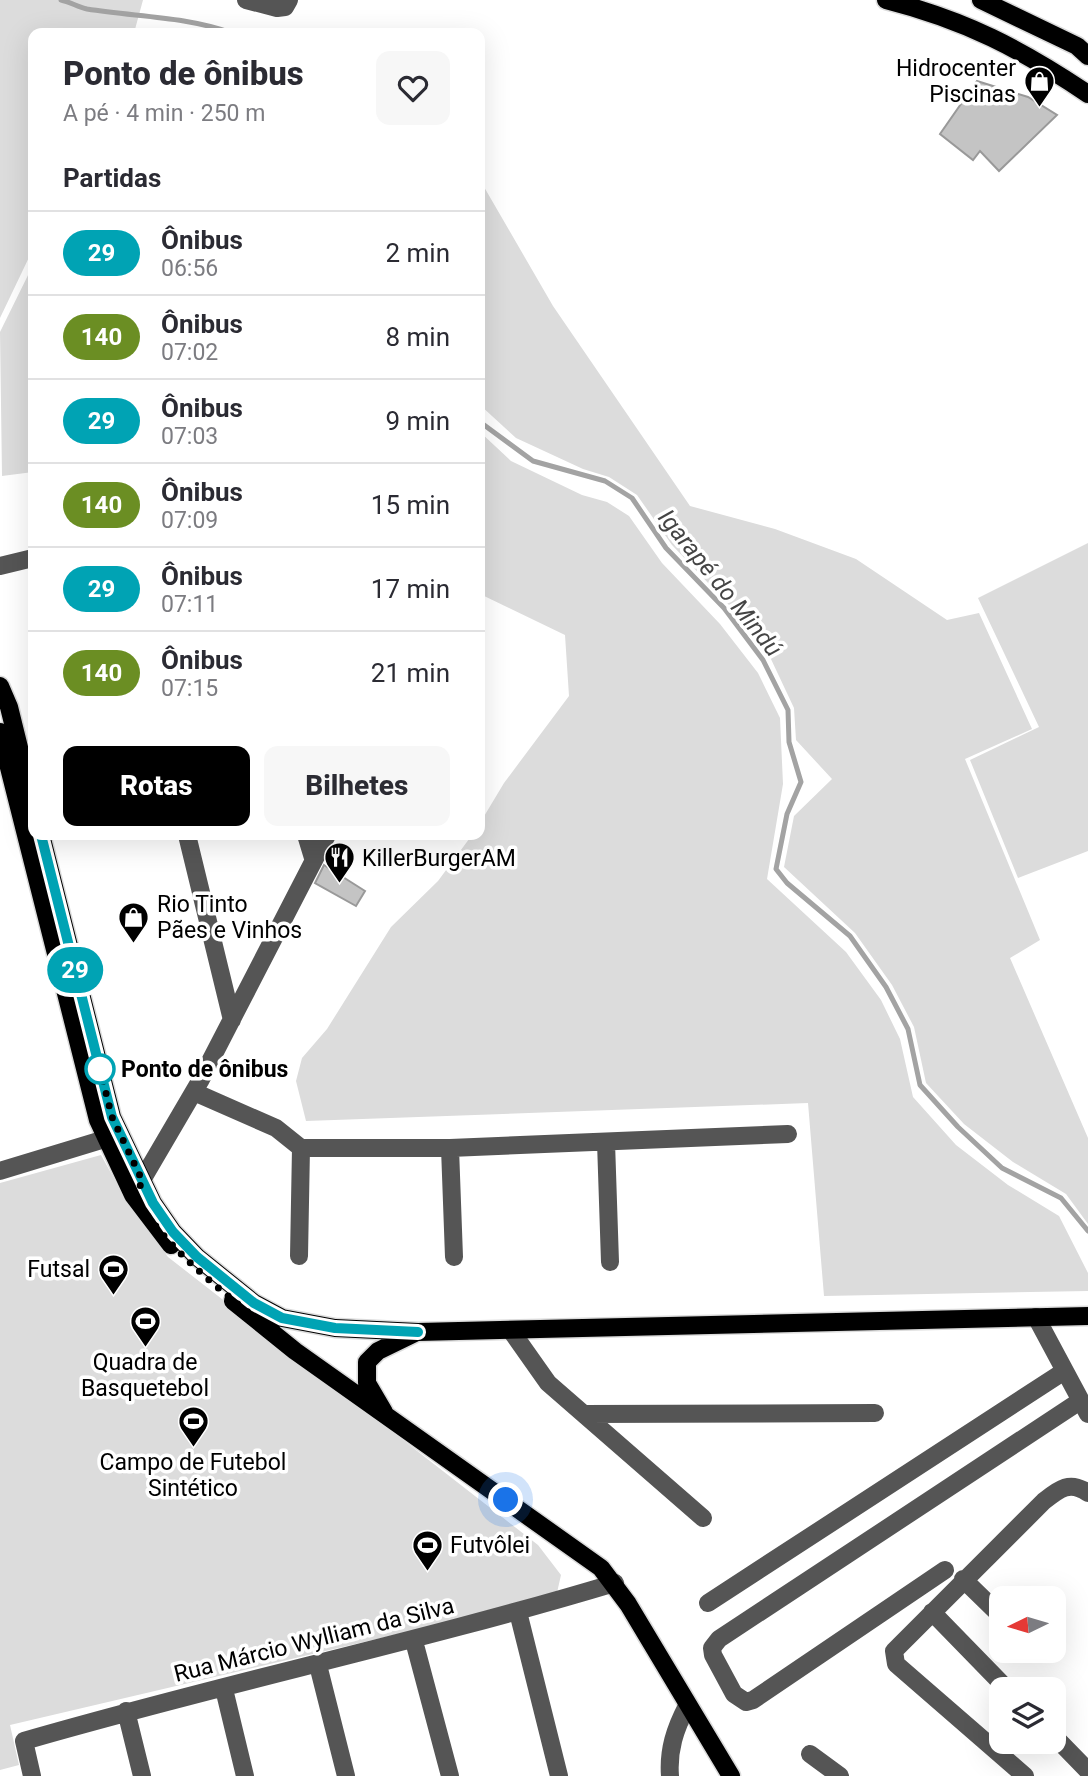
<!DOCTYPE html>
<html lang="pt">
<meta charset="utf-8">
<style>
:root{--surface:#fff;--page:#f7f7f7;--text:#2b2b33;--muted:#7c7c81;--line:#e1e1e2;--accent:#000}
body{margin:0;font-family:Roboto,sans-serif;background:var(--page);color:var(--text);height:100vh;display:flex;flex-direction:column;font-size:26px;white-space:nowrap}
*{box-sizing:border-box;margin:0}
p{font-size:23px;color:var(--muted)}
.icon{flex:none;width:38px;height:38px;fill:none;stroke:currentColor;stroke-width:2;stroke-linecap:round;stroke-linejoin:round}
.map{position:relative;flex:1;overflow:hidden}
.side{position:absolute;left:28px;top:28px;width:457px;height:812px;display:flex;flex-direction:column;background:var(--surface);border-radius:14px;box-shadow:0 7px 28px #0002}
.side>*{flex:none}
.badge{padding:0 14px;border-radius:23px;font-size:24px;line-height:46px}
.needle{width:46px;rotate:265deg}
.controls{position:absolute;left:989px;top:1586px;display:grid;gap:14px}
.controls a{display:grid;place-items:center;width:77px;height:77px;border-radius:14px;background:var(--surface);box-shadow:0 7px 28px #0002;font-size:35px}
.you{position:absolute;width:35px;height:35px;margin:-18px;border:5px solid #fff;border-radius:50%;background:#1a73e8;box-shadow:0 0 0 10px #1a73e833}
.map>.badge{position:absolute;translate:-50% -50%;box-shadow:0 0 0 4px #fff}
h2{padding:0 35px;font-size:26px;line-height:63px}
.round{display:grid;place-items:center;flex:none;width:74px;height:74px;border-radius:14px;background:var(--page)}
.headline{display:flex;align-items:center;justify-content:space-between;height:119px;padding:0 35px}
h1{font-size:33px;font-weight:800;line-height:52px}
.cta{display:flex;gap:14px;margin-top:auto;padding:14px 35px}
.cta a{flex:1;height:80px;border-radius:14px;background:var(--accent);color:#fff;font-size:28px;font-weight:800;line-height:80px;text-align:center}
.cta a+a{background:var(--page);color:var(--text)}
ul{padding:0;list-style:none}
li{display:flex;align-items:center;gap:21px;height:84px;padding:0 35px;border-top:2px solid var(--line)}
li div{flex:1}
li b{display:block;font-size:26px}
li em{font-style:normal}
li .badge{min-width:77px;font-weight:700;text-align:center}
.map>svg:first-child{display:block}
.green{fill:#dcdcdc}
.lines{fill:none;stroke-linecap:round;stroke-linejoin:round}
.stream{stroke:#a3a3a3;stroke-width:5}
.building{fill:#c4c4c4;stroke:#999;stroke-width:2}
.major-casing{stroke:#dbdbdb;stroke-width:21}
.minor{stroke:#555;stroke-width:18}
.major{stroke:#000;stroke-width:18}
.line-casing{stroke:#fff;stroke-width:16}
.line{stroke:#00a3b4;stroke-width:10}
.walk{stroke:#000;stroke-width:7;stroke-dasharray:0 12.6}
.stop-dot{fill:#fff;stroke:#00a3b4;stroke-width:3.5}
.labels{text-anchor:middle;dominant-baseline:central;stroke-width:7;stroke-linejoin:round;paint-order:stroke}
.poi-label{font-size:23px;fill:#000;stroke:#fff;text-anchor:start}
.stop-label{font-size:23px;font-weight:bold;fill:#000;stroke:#fff;text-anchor:start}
.street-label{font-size:23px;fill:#000;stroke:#fff}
.water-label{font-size:24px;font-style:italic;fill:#444;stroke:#fff}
</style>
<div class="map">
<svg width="1088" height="1776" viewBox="0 0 1088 1776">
<rect width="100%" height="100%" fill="#fff"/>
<path class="green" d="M0,0h143l-9,33h-101v216l-33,69z
M480,180l73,126 137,200 85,23 81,30 91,61 32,-7 53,116 -67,30 75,181 -30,18 78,180v86l-22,-30 -53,-32 -49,-38 -38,-41 -12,-56 -22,-42 -37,-52 -71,-66 10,-51 38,-37 -36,-39 -2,-32 -24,-51 -41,-52 -57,-60 -35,-50 -28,-18 -26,-8 -67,-31 -36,-33z
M33,265v207l-31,4 -2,-144z
M480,432l31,29 71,34 25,7 22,14 33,47 58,61 38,49 22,45 3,66 -16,95 79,73 35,48 19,39 13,58 43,48 52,40 51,31 29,57v18l-264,5 -16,-193 -502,18 -10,-40 6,-23 25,-29 64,-102 47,-46 34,-46h8v-12l24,-40 65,-87 -4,-61 -85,-41z
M1088,543v308l-70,27 -48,-118 69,-33 -61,-129z
M101,1155l25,45 42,57 370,288 23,30 -5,22 -546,128 9,40 -19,5v-587z"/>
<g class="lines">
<path class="stream" d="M61,0c9,2 17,7 26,9 49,8 97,7 145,24
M480,422l53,39 72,20 27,17 34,50 58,60 39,52 25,50 1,32 12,40 -14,32 -11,55 11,14 63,53 36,51 22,42 12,56 38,42 44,41 59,30 27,33"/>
</g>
<path class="building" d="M977,81l51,16 29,18 -58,56 -19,-20 -7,9 -33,-26z
M324,865l41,26 -9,15 -41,-23z"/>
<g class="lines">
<defs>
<path id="major" d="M886,0c79,20 135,49 202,94
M981,0l96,46 11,10
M0,686l9,21 24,97
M0,732l98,388 35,75 38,50
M41,835l71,282 41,86 20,29 24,25 57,46 28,15 53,10 83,4 670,-16
M233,1301l62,50 306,217 27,36 103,172
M384,1412l-17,-29v-21l11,-11 37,-18"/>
</defs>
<use href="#major" class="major-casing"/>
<path class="minor" d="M246,0l31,8 8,-1 4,-7
M0,566l33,-8
M187,835l45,185
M306,835l7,23
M194,1092l82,36 25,20 -2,108
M606,1142l4,120
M301,1148h149l338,-14
M450,1148l4,109
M0,1171l118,-36
M135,1192l65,-111 127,-246
M1036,1317l52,97
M512,1332l36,51 155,135
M584,1414l291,-1
M945,1570l-192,130 -7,2 -12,-8 -21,-39 -1,-7 7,-9 361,-238
M963,1579l38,37
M708,1603l355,-231
M518,1612l41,164
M932,1612l75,77
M414,1641l36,135
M318,1665l28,111
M224,1689l21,87
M126,1711l16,65
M1054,1736l34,35
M810,1754l30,22
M32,1776l-8,-35c196,-57 395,-99 591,-158
M670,1776c-2,-26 5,-47 17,-70
M1025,1776l-129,-112 -2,-13 150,-150c15,-12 26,-21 44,-8"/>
<use href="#major" class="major"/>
</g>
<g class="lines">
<defs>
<path id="line" d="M41,835l71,282 41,86 20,29 24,25 57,46 28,15 53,10 83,4"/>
</defs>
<use href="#line" class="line-casing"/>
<use href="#line" class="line"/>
<path class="walk" d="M100,1069l12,48 31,65 -10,13c35,54 81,90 131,130 77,63 160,118 242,175"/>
</g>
<defs>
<symbol id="shop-pin" viewBox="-11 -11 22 30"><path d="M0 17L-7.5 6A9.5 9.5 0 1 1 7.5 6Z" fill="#000" stroke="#fff"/><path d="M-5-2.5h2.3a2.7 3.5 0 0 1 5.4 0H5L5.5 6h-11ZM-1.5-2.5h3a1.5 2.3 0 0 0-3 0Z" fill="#fff"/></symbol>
<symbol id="restaurant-pin" viewBox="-11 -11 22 30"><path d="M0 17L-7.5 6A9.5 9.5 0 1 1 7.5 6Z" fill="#000" stroke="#fff"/><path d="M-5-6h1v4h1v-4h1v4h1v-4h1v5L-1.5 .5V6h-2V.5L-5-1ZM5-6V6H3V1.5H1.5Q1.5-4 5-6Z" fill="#fff"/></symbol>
<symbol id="stadium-pin" viewBox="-11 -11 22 30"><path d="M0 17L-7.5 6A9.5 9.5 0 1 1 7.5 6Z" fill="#000" stroke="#fff"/><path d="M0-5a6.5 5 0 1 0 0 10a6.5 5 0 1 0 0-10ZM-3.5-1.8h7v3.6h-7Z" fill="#fff"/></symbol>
</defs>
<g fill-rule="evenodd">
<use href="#shop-pin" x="1022" y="64" width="35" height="47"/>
<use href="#restaurant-pin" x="322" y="840" width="35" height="47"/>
<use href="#shop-pin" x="116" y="900" width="35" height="47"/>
<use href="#stadium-pin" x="96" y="1252" width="35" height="47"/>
<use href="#stadium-pin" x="128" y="1304" width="35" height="47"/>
<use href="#stadium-pin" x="176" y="1404" width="35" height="47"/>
<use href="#stadium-pin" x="410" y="1528" width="35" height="47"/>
</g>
<circle class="stop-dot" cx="100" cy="1069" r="14"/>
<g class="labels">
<g class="poi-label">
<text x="1016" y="68" text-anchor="end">Hidrocenter<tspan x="1016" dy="26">Piscinas</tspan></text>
<text x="362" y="858">KillerBurgerAM</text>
<text x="157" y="904">Rio Tinto<tspan x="157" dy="26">Pães e Vinhos</tspan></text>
<text x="90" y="1269" text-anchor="end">Futsal</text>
<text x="145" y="1362" text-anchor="middle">Quadra de<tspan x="145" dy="26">Basquetebol</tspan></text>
<text x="193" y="1462" text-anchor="middle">Campo de Futebol<tspan x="193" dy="26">Sintético</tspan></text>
<text x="450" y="1545">Futvôlei</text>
</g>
<g class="stop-label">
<text x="121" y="1069">Ponto de ônibus</text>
</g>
<g class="street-label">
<text transform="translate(314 1640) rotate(-14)">Rua Márcio Wylliam da Silva</text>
</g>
<g class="water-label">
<text transform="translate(720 583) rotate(51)">Igarapé do Mindú</text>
</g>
</g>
</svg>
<div class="controls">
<a><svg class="needle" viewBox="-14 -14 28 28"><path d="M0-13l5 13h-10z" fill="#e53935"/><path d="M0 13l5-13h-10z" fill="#7c7c81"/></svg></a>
<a><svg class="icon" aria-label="layers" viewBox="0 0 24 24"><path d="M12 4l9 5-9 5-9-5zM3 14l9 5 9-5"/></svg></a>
</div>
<div class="you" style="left:506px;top:1500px"></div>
<b class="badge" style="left:75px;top:970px;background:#00a3b4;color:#fff">29</b>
<section class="side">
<div class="headline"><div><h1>Ponto de ônibus</h1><p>A pé · 4 min · 250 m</p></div><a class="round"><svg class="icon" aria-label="heart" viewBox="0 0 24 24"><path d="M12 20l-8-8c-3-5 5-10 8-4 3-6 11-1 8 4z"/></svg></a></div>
<h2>Partidas</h2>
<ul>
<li><span class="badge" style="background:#00a3b4;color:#fff">29</span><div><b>Ônibus</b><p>06:56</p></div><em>2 min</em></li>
<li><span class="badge" style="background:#6b8e23;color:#fff">140</span><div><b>Ônibus</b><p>07:02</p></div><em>8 min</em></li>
<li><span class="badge" style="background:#00a3b4;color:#fff">29</span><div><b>Ônibus</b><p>07:03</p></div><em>9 min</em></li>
<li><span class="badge" style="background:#6b8e23;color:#fff">140</span><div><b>Ônibus</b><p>07:09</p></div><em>15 min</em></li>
<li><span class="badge" style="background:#00a3b4;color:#fff">29</span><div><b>Ônibus</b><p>07:11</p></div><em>17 min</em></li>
<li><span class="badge" style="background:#6b8e23;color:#fff">140</span><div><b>Ônibus</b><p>07:15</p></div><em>21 min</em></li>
</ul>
<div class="cta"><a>Rotas</a><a>Bilhetes</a></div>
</section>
</div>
